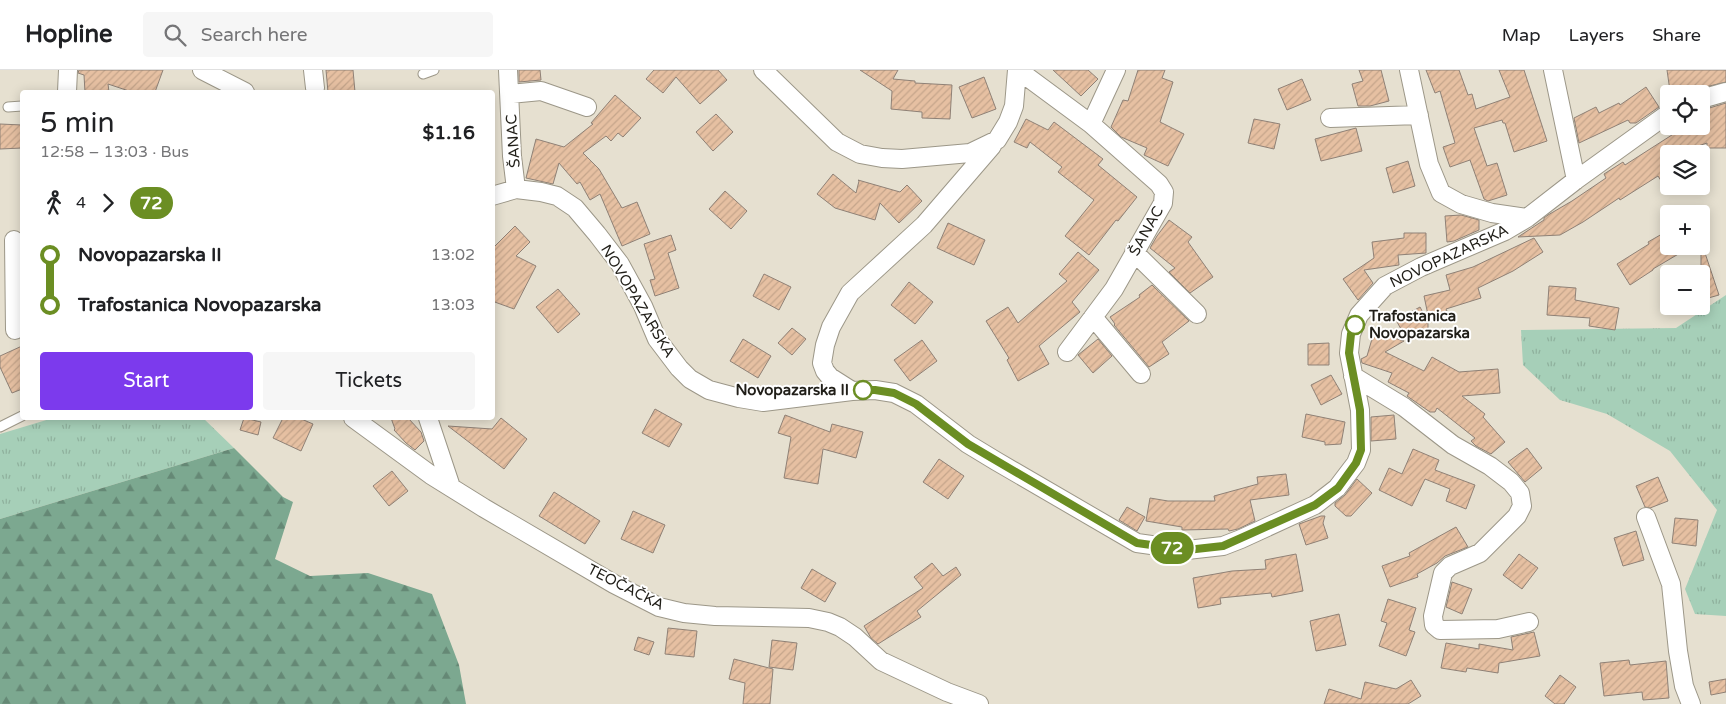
<!DOCTYPE html>
<meta charset="utf-8">
<style>
:root{--surface:#fff;--page:#f6f6f6;--text:#202124;--muted:#757577;--line:#e0e0e0;--accent:#7c3aed}
body{margin:0;font-family:"Varela Round",sans-serif;background:var(--page);color:var(--text);height:100vh;display:flex;flex-direction:column;font-size:19px;white-space:nowrap}
*{box-sizing:border-box;margin:0}
p{font-size:16px;color:var(--muted)}
.icon{flex:none;width:28px;height:28px;fill:none;stroke:currentColor;stroke-width:2;stroke-linecap:round;stroke-linejoin:round}
.map{position:relative;flex:1;overflow:hidden}
.panel{position:absolute;left:20px;top:20px;width:475px;height:330px;display:flex;flex-direction:column;background:var(--surface);border-radius:5px;box-shadow:0 2px 12px #0003}
.panel>*{flex:none}
.badge{padding:0 10px;border-radius:16px;font-size:18px;line-height:32px}
.buttons{position:absolute;left:1660px;top:15px;display:grid;gap:10px}
.buttons a{display:grid;place-items:center;width:50px;height:50px;border-radius:5px;background:var(--surface);box-shadow:0 2px 12px #0003;font-size:25px}
.map>.badge{position:absolute;translate:-50% -50%;box-shadow:0 0 0 2px #fff}
.legs{display:flex;align-items:center;gap:8px;height:55px;padding:0 20px;font-size:16px}
.legs p{margin-inline-start:auto}
.overview{display:flex;align-items:center;justify-content:space-between;height:85px;padding:0 20px}
h1{font-size:28px;font-weight:600;line-height:38px}
.action{display:flex;gap:10px;margin-top:auto;padding:10px 20px}
.action a{flex:1;height:58px;border-radius:5px;background:var(--accent);color:#fff;font-size:20px;font-weight:600;line-height:58px;text-align:center}
.action a+a{background:var(--page);color:var(--text)}
ul{padding:0 20px;list-style:none}
li{display:flex;align-items:center;gap:18px;height:50px;font-size:19px}
li i{display:grid;place-items:center;width:8px;height:100%;margin:0 6px;background:currentColor}
li i::after{content:'';width:12px;height:12px;margin:-6px;border:4px solid;border-radius:50%;background:var(--surface)}
li p{margin-inline-start:auto}
li:first-child i{background:linear-gradient(#0000 50%,currentColor 0)}
li:last-child i{background:linear-gradient(currentColor 50%,#0000 0)}
header{display:flex;align-items:center;gap:30px;box-sizing:border-box;height:70px;padding:0 25px;background:var(--surface);border-bottom:1px solid var(--line)}
header strong{font-size:24px}
nav{display:flex;gap:28px;margin-inline-start:auto;font-size:18px}
.search{width:350px;height:45px;background:var(--page);display:flex;align-items:center;gap:12px;box-sizing:border-box;padding:0 18px;border-radius:5px;color:var(--muted);font-size:19px}
.map>svg:first-child{display:block}
.grass{fill:url(#grass-tufts)}
.forest{fill:url(#forest-firs)}
.building{fill:url(#building-hatch);stroke:#8f8176}
.lines{fill:none;stroke-linecap:round;stroke-linejoin:round}
.service-casing{stroke:#9c9788;stroke-width:11}
.minor-casing{stroke:#9c9788;stroke-width:20}
.service{stroke:#fff;stroke-width:9}
.minor{stroke:#fff;stroke-width:18}
.line-1-casing{stroke:#fff;stroke-width:11}
.line-1{stroke:#6b8e23;stroke-width:8}
.stop-1-dot{fill:#fff;stroke:#6b8e23;stroke-width:2.5}
.labels{text-anchor:middle;dominant-baseline:central;stroke-width:4;stroke-linejoin:round;paint-order:stroke}
.street-label{font-size:15px;fill:#201e18;stroke:#fff}
.stop-label{font-size:15px;font-weight:bold;fill:#201e18;stroke:#fff;text-anchor:start}
</style>
<header>
<strong>Hopline</strong>
<div class="search"><svg class="icon" aria-label="search" viewBox="0 0 24 24"><circle cx="10" cy="10" r="6"/><path d="M15 15l6 6"/></svg>Search here</div>
<nav><a>Map</a><a>Layers</a><a>Share</a></nav>
</header>
<div class="map">
<svg width="1726" height="634" viewBox="0 0 1726 634">
<defs>
<pattern id="grass-tufts" width="24" height="20" patternUnits="userSpaceOnUse" patternTransform="scale(1.25)"><rect width="24" height="20" fill="#a6cfb8"/><path d="M3 7l-1-3M5 7V3M7 7l1-3M15 17l-1-3M17 17v-4M19 17l1-3" fill="none" stroke="#8fb19d"/></pattern>
<pattern id="forest-firs" width="22" height="20" patternUnits="userSpaceOnUse" patternTransform="scale(1.25)"><rect width="22" height="20" fill="#7ca890"/><path d="M5 1l3.5 6h-7zM16 11l3.5 6h-7z" fill="#658875"/></pattern>
<pattern id="building-hatch" width="6" height="6" patternUnits="userSpaceOnUse" patternTransform="scale(1.25)"><rect width="6" height="6" fill="#e6c0a2"/><path d="M-1 1l2-2M0 6l6-6M5 7l2-2" fill="none" stroke="#c5a58b"/></pattern>
</defs>
<rect width="100%" height="100%" fill="#e6e0d0"/>
<path class="grass" d="M1726,225v321l-31,-2 -10,-25 32,-79 -47,-59 -63,-37 -47,-14 -37,-35 -2,-35 155,-2z
M53,348h150l31,30 -234,71v-85z"/>
<path class="forest" d="M234,378l49,49 10,5 -18,57 35,17 58,-3 64,21 27,71 7,39h-466v-185z"/>
<path class="building" d="M79,0h84l-8,22h-23l-24,-8 1,8h-24l-1,-17 -6,-2z
M326,0h27l2,22h-27z
M519,0h21l1,10 -22,2z
M654,0h64l9,10 -27,24 -24,-27 -13,16 -17,-14z
M860,0h38l-5,9 22,2v2l37,2 -2,34 -28,-1v-6l-31,-3 1,-18z
M1053,0h35l10,9 -17,17z
M1138,0h27l-3,8 11,4 -13,40 24,12 -16,32 -24,-11 3,-7 -26,-11 -10,-10 12,-27 5,1z
M1359,0h22l8,31 -19,5h-12l-6,-22 11,-3z
M1426,0h33l9,25 4,-1 4,15 34,-12 -11,-27h25l23,71 -33,11 -9,-29h-2l-1,-3 -28,8 13,38 10,-3 10,32 -19,6 -4,-2 -14,-39 -20,7 -7,-20 12,-4 -15,-52 -5,2z
M1667,0h59v12l-25,6 -31,3z
M984,7l12,32 -24,9 -13,-31z
M1302,9l9,21 -24,10 -9,-21z
M1646,17l13,20 -23,16h-6l-2,-3 -49,23 -5,-25 22,-11 3,6 20,-10 1,2z
M615,25l26,23 -18,19 -5,-4 -7,8 -5,-5 -23,17 16,16 23,39 15,-6 13,32 -28,12 -22,-52 -10,6 -10,-18 -3,2 -18,-21 -6,21 -27,-6 10,-39 28,8 29,-23 -2,-1z
M1726,33v45h-19v-5l-33,11h-5v39l-11,-17 -38,24 -1,-2 -36,24 -23,13 -42,2 26,-17v-2l4,-3 24,-14 34,-23 -2,-4 19,-12 2,3 50,-32v-4l9,-3h22v-17z
M716,44l17,18 -20,19 -17,-19z
M1026,49l22,11 6,-8 49,37 -5,6 39,32 -19,24 -2,-1 -27,35 -24,-19 29,-36 -36,-28 4,-5 -32,-25 -3,6 -13,-6z
M1254,49l26,5 -6,25 -26,-6z
M0,54l22,1v23l-22,1z
M1356,58l6,23 -41,10 -6,-22z
M1408,91l7,25 -22,7 -7,-25z
M833,104l23,19 3,-12 -1,-1 42,12 7,-7 15,16 -23,22 -19,-20 -5,17 -40,-12 -18,-14z
M725,121l22,20 -16,18 -22,-20z
M1461,145l18,5v10l-25,11 -7,1 -2,-26z
M1169,150l23,17 -4,5 25,35 -23,16 -21,-21 6,-4 -25,-20 7,-12z
M948,153l37,17 -11,25 -37,-17z
M515,156l15,16 -14,14 20,10 -22,43 -22,-8v-52z
M1669,160v16h23l-39,23v1l-23,15 -13,-21 32,-20 -1,-2z
M1404,163h22v20l-28,2 1,10 -35,5 9,13 -15,17 -15,-21 31,-21 -2,-16 32,-4z
M671,165l5,15 -8,3 11,35 -24,8 -5,-16 5,-1 -11,-35z
M1534,168l9,14 -30,19 -35,17 3,10 -35,11 1,2 -19,4 -4,-19 26,-6 -4,-15 27,-8z
M1701,180h3l15,45 -18,5z
M1078,182l21,18 -27,32 8,10 -41,34 10,18 -31,17 -11,-21 2,-2 -23,-37 22,-14 10,16 49,-42 -8,-7z
M764,204l27,13 -12,23 -26,-14z
M909,212l24,20 -18,22 -24,-19z
M1152,215l37,36 -27,21 7,12 -20,13 -35,-42 1,-1 -5,-7 30,-20 -1,-2z
M1549,216l27,2 -1,12 44,8 -4,22 -26,-4 1,-8 -43,-3z
M558,219l22,25 -22,19 -22,-26z
M1420,237l8,15v6l-21,12 -11,-20z
M792,258l14,11 -14,16 -14,-12z
M1374,262l30,9 -19,11 39,19 8,-14 27,15 39,-3 2,24 -38,3 23,18 -2,3 22,25 -14,12 -15,-8 -5,-5 4,-3 -38,-30 -2,4h-5l-23,-16 2,-3 -21,-11 4,-9 -30,-10 -1,-4 6,-3z
M743,269l28,17 -13,22 -28,-17z
M1098,269l14,17 -19,17 -15,-18z
M922,270l15,21 -27,20 -16,-21z
M1329,273v22h-21v-21z
M22,276v43l-10,4 -12,-26v-11z
M1331,305l11,19 -21,11 -10,-20z
M655,339l27,15 -13,23 -27,-14z
M1306,344l39,8 -4,22 -16,1v-3l-23,-5z
M785,345l45,17 2,-8 31,8 -7,26 -33,-9 -5,35 -34,-6 7,-41 -13,-4z
M1394,345l2,24 -25,2v-24z
M244,348l17,4 -3,13 -18,-5z
M283,348h16l14,6 -12,27 -28,-13z
M391,348h17l13,14 3,9 -9,9 -9,-7 -12,-13 1,-1z
M501,348l26,21 -23,30 -56,-43 44,3z
M1527,378l15,20 -17,14 -17,-20z
M1413,379l26,11 -4,10 40,15 -9,24 -20,-8 4,-12 -25,-10 -13,27 -33,-16 10,-22 13,6z
M939,389l25,17 -16,23 -25,-17z
M392,401l16,20 -19,15 -16,-20z
M1286,404l3,21 -39,5 5,21 -17,8 -9,2 -1,-2 -46,1v-3l-36,-6 4,-23 18,3h47l-1,-5 44,-12 -1,-7z
M1658,407l10,24 -18,7 -5,-1 -9,-21z
M1357,409l15,14 -21,23h-5l-11,-10v-3l10,-8z
M554,422l46,29 -15,23 -46,-28z
M1127,437l18,10 -8,14 -18,-11z
M633,441l32,14 -12,28 -32,-14z
M1321,446h4l-2,7 5,15 -22,7 -7,-21z
M1675,448l23,2 -2,26 -24,-3z
M1456,457l12,20 -23,9 -8,7 -20,11 1,3 -28,10 -8,-21 28,-10 -1,-3z
M1636,461l8,29 -21,6 -9,-28z
M1296,484l7,37 -31,6 -1,-4 -51,5 1,6 -23,4 -5,-30 39,-7 34,-2 -1,-9z
M1519,484l19,14 -16,21 -19,-14z
M932,493l11,13 13,-9 5,8 -44,36 4,6 -43,27 -7,-6 -7,-12 59,-38 -9,-11z
M812,499l24,14 -11,19 -24,-14z
M1452,512l20,7 -10,25 -16,-7z
M1388,529l28,9 -7,22 6,2 -9,24 -27,-10 8,-23 -6,-2z
M1339,544l7,31 -30,6 -6,-30z
M668,558l29,3 -3,26 -29,-3z
M1534,562l6,24 -41,7 -1,10 -31,-5 -1,4 -25,-4 5,-25 33,6v-5l34,6 -2,-13z
M638,567l16,5 -5,13 -15,-5z
M772,570l25,3 -4,27 -24,-3z
M734,589l39,10 -3,35h-27l2,-21 -16,-4z
M1629,590l1,5 36,-4 3,37 -26,2 -1,-8 -38,4 -4,-33z
M1560,605l16,12 -12,17h-9l-10,-8z
M1726,609v13l-15,3 -2,-13z
M1411,610l10,16 -13,8h-84l5,-15 32,10 4,-17 31,7z"/>
<g class="lines">
<defs>
<path id="service" d="M423,4l11,-4
M8,37l14,-1
M0,357l22,-11"/>
<path id="minor" d="M202,0l43,22
M313,0l2,18
M508,0l4,86 4,33
M763,0l74,72 23,12 22,4 20,1 68,-6 27,-13 11,-18 6,-16 3,-36
M1018,0l73,54 68,60 5,8 -1,11 -49,86 -47,63
M1409,0l20,94 12,29 20,11 31,9 35,5
M1553,0l23,110
M67,22l1,-22
M510,24l31,-3 46,16
M1701,29l25,-7
M1330,48l89,-3
M1091,54l25,-54
M492,126l24,-7 25,3 16,4 18,12 22,26 23,30 23,42 14,33 22,29 11,11 19,11 30,8 24,4 89,-11 23,-1 19,3 22,11 52,40 28,17 141,82 50,7 36,-4 18,-7 74,-34 22,-17 19,-25 5,-13 -1,-40 -11,-57 2,-19 8,-19 26,-29 36,-19 84,-36 22,-13 49,-38 93,-67
M14,170l1,90
M1134,182l63,62
M1093,247l48,57
M1353,306l51,31 49,38 37,21 21,16 9,11 2,13 -5,10 -37,37 -30,13 -7,7 -10,43 1,9 6,5 58,-1 31,-7
M852,321l-22,-14 -5,-6 -3,-8 3,-18 6,-18 19,-34 74,-68 68,-79
M353,348l78,57 53,33 130,76 45,23 25,6 31,3 94,2 19,4 12,5 15,10 26,24 66,31 32,12
M428,348l23,69
M1646,447l25,67 7,67 6,35 7,18"/>
</defs>
<use href="#service" class="service-casing"/>
<use href="#minor" class="minor-casing"/>
<use href="#service" class="service"/>
<use href="#minor" class="minor"/>
</g>
<g class="lines">
<defs>
<path id="line-1" d="M863,320h12l19,3 22,11 52,40 169,99 50,7 36,-4 92,-41 23,-17 18,-25 5,-13 -1,-40 -11,-57 2,-19 4,-9"/>
</defs>
<use href="#line-1" class="line-1-casing"/>
<use href="#line-1" class="line-1"/>
</g>
<g class="stop-1-dot">
<circle cx="1355" cy="255" r="9"/>
<circle cx="863" cy="320" r="9"/>
</g>
<g class="labels">
<g class="street-label">
<text transform="translate(513 71) rotate(-94)">ŠANAC</text>
<text transform="translate(1146 161) rotate(-61)">ŠANAC</text>
<text transform="translate(1449 186) rotate(-25)">NOVOPAZARSKA</text>
<text transform="translate(638 231) rotate(59)">NOVOPAZARSKA</text>
<text transform="translate(626 517) rotate(27)">TEOČAČKA</text>
</g>
<g class="stop-label">
<text x="1369" y="246">Trafostanica<tspan x="1369" dy="17">Novopazarska</tspan></text>
<text x="849" y="320" text-anchor="end">Novopazarska II</text>
</g>
</g>
</svg>
<div class="buttons">
<a><svg class="icon" aria-label="locate" viewBox="0 0 24 24"><circle cx="12" cy="12" r="6"/><path d="M12 2v4M12 18v4M2 12h4M18 12h4"/></svg></a>
<a><svg class="icon" aria-label="layers" viewBox="0 0 24 24"><path d="M12 4l9 5-9 5-9-5zM3 14l9 5 9-5"/></svg></a>
<a>+</a>
<a>−</a>
</div>
<b class="badge" style="left:1172px;top:478px;background:#6b8e23;color:#fff">72</b>
<section class="panel">
<div class="overview"><div><h1>5 min</h1><p>12:58 – 13:03 · Bus</p></div><b>$1.16</b></div>
<div class="legs"><svg class="icon" aria-label="walk" viewBox="0 0 24 24"><circle cx="13" cy="4" r="2"/><path d="M13 8l-2 6 4 7M11 14l-3 7M7 12l3-4h3l4 4"/></svg>4<svg class="icon" aria-label="forward" viewBox="0 0 24 24"><path d="M9 5l7 7-7 7"/></svg><b class="badge" style="background:#6b8e23;color:#fff">72</b></div>
<ul>
<li><i style="color:#6b8e23"></i><b>Novopazarska II</b><p>13:02</p></li>
<li><i style="color:#6b8e23"></i><b>Trafostanica Novopazarska</b><p>13:03</p></li>
</ul>
<div class="action"><a>Start</a><a>Tickets</a></div>
</section>
</div>
